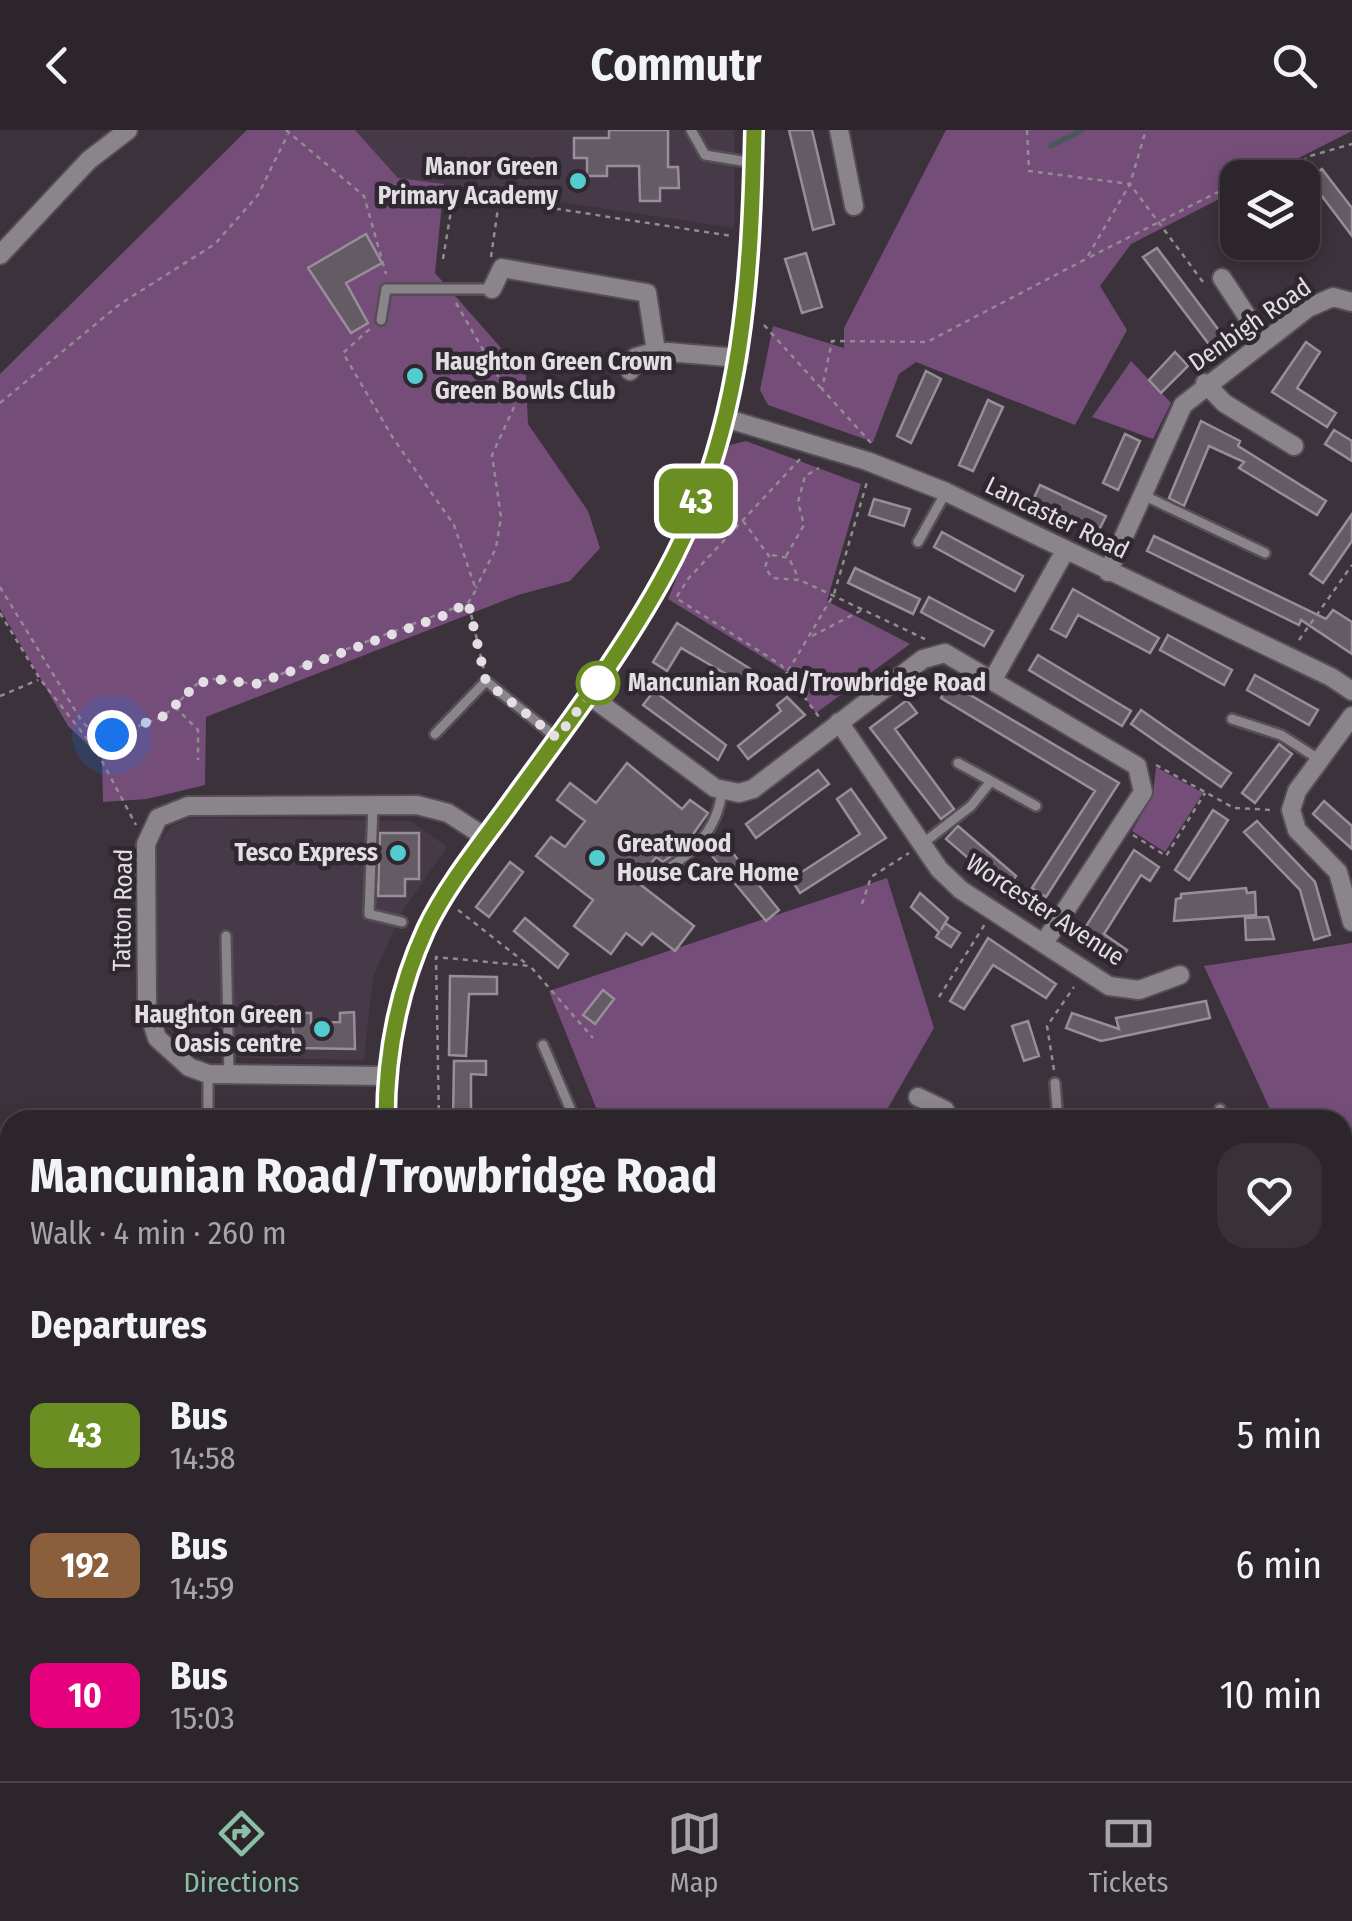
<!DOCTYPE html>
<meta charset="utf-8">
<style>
:root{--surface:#2c262c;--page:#383238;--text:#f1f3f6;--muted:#a6a5a9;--line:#484348;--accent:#8abfa5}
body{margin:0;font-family:"Fira Sans Condensed",sans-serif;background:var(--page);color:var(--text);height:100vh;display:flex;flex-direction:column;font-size:38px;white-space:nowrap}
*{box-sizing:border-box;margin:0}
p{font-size:32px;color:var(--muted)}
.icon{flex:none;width:55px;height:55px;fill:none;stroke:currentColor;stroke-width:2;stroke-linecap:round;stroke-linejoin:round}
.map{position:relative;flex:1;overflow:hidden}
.panel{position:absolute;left:0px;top:980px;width:1352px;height:672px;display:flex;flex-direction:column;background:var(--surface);border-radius:30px 30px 0 0;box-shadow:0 5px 15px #0003,0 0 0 2px var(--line)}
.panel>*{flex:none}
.badge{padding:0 20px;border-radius:15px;font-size:35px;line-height:65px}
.buttons{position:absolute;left:1220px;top:30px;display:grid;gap:20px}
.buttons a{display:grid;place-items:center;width:100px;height:100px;border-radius:20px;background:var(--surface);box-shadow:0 5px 15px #0003,0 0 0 2px var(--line);font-size:50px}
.you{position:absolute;width:50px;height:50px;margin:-25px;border:8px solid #fff;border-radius:50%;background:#1a73e8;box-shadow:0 0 0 15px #1a73e833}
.map>.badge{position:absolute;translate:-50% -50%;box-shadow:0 0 0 5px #fff}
h2{padding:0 30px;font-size:38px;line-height:90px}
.round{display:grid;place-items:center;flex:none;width:105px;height:105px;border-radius:30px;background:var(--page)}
.summary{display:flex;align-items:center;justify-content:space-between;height:170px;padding:0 30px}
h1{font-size:48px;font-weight:700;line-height:75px}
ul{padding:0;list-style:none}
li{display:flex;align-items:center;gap:30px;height:130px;padding:0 30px}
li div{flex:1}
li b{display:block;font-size:38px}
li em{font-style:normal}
li .badge{min-width:110px;font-weight:700;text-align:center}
header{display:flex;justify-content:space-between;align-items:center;height:130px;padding:0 30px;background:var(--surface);font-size:45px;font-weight:700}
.dock{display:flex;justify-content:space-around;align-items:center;height:140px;border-top:2px solid var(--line);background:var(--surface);font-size:28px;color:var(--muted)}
.dock a{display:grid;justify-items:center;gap:5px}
.dock .active{color:var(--accent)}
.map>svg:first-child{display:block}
.built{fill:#473a48}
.green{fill:#754d79}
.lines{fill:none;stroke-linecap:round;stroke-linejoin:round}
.stream{stroke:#46585a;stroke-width:5}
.building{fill:#645b65;stroke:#988e99;stroke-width:2.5}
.service-casing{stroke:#564e56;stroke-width:14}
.pedestrian-casing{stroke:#564e56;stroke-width:19}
.minor-casing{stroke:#564e56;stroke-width:22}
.path{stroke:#928b93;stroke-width:2.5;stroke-dasharray:5 5;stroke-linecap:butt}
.service{stroke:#8a858a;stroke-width:9}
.pedestrian{stroke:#8a858a;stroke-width:14}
.minor{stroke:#8a858a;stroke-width:18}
.line-casing{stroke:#fff;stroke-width:22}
.line{stroke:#6b8e23;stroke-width:15}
.walk{stroke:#e3dee4;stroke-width:10;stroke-dasharray:0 18}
.poi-dot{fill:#52cdcd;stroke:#302831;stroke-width:4}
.stop-dot{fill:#fff;stroke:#6b8e23;stroke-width:5}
.labels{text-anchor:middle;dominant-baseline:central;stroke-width:9;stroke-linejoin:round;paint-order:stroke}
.poi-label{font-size:25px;font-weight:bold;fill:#e3dee4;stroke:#302831;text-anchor:end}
.street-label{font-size:25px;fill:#e3dee4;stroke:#302831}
.stop-label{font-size:25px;font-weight:bold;fill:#e3dee4;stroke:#302831;text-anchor:start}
</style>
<header><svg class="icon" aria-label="back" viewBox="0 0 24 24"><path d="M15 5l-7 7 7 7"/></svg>Commutr<svg class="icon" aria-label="search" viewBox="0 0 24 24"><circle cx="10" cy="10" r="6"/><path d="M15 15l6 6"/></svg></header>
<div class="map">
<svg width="1352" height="1651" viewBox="0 0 1352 1651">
<rect width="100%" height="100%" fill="#3b323b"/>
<path class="built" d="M355,0h379v98l-336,-50z
M191,688l220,3 36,26 -45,65 -29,65 -9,83 -162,-3 -34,-28 -15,-29 1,-149 16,-24z
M1342,1129l10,9v72l-9,-3z"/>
<path class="green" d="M247,0h108l43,48 46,6 -9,89 74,84 16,3 3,64 60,87 12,37 -30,33 -52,14 -312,122 -1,68 -58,14 -44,3 -1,-44 -34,-32 -68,-117v-235z
M946,0h406v1l-91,46 -23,1 -1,12 -106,54 -31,42 27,44 -52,95 -159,-63 -17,12 -26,68 -105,-37 -8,-15 13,-64 71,22v-20z
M1131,231l40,42 -18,36 -61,-22z
M746,311l115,43 -34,117 83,43 -94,69 -31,-42 -117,-72 62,-154z
M1156,637l47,26 -38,59 -33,-21 21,-37z
M887,748l47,150 -53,92h-280l-52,-129z
M1352,813v325l-9,-9 -1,-139h-67l-71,-154z"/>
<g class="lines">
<path class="stream" d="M1051,16l31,-16"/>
</g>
<path class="building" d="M609,0h59v37h10l1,21h-19v13h-20l-1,-35h-32v10h-20v-18h-13v-20h35z
M789,0h23l22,94 -21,6z
M1322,39l30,39v28l-43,-57z
M366,104l16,29 -36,20 22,40 -17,10 -43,-65z
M1157,118l67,89 -13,10 -68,-90z
M806,123l16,54 -20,6 -17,-54z
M1306,212l14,10 -23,36 39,25 -9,14 -55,-35z
M1175,222l13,14 -27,27 -12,-13z
M926,241l15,8 -30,64 -14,-7z
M988,270l15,7 -30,64 -14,-6z
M1201,291l39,20 -2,5 88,55 -9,14 -78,-47 5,-6 -35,-16 -25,60 -15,-8z
M1334,300l18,11v20l-27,-17z
M1125,304l15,7 -22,49 -15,-7z
M1040,355l66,31 -8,16 -65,-32z
M874,369l36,10 -6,17 -35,-11z
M1352,384v27l-29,42 -13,-9z
M942,402l81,44 -8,15 -81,-44z
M1154,406l172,83 7,-9 19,12v32l-51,-34 -2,5 -152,-74z
M855,438l65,31 -7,15 -65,-31z
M1073,459l86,49 -9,15 -72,-38 -12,22 -15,-8z
M929,467l64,34 -9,15 -63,-34z
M677,493l88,55 -8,14 -76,-44 -14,23 -14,-9z
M1168,505l64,35 -8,15 -64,-35z
M1038,525l93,56 -9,15 -93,-56z
M1255,545l63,35 -9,15 -62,-35z
M950,553l169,100 -73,114 -14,-9 63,-97 -154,-93z
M654,561l72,54 -8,15 -75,-55z
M787,567l18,18 -57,44 -10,-13 43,-35 -4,-6z
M907,570l10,13 -22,16 59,80 -13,10 -71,-91z
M1141,580l90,63 -10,14 -90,-63z
M1279,614l13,10 -37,49 -13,-10z
M627,633l55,46 8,-9 18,13 -24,34 -21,15 -7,-5 -19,25 57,44 -19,25 -23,-18 -10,12 -16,-12 -15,21 -37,-28 19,-26 -57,-44 15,-19 14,10 20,-26 -28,-21 13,-17 26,20z
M818,640l11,14 -73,54 -10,-14z
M851,659l35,49 -86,55 -9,-14 69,-45 -23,-35z
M1324,671l28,25v23l-39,-35z
M1213,680l15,10 -39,60 -14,-10z
M1257,691l58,61 15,53 -16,5 -14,-50 -56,-58z
M958,696l58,50 -11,14 -59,-51z
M380,703h39v46h-14v17h-27z
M722,710l57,70 -13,11 -58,-70z
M1134,720l25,17 -9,14 -9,-6 -37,59 23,16 -9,14 -40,-25z
M510,732l13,10 -34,45 -13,-10z
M1246,758l1,5 8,-1 1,23 -82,6 2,-22 5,-1v-4z
M920,763l28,25 -7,12 4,-7 15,10 -9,14 -15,-10 3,-5 -28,-25z
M1268,787l6,22 -28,1 -1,-22z
M525,788l43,36 -10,14 -44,-37z
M988,808l68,46 -10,14 -53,-33 -29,44 -14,-8z
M450,846l47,1v17h-28l-3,62 -17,-1z
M603,860l11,9 -19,25 -12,-9z
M1206,871l4,17 -109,23 -35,-13 6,-15 47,16 -3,-11z
M354,882l1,37 -59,-1 -6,-35h21v10l29,-1v-9z
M1028,891l11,35 -15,5 -12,-35z
M454,931h32v14l-15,-1v46h-18z"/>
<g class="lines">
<defs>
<path id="service" d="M691,0l14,25 49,8
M381,190l5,-31h106
M1143,365l122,58
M918,412l28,-50
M1232,589l49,16 39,25
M435,604l51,-53 71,57
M958,633l33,18
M373,675l-4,109 33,8
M922,714l49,-38 20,-25 45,25
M653,747c36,-19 64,-44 69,-86
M226,806l3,139
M543,915l32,75
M1055,953l3,37
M208,990v-46
M1217,990l3,-11
M1,1238l2,-76"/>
<path id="pedestrian" d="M0,1553l10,-1"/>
<path id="minor" d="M839,0l15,76
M0,125l89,-95 39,-30
M1222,148l42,64
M492,159l10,-21 145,25 9,58
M630,241l6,-14 20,-6 83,7
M1205,253l19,20 70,43
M728,289l139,42 79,31 385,185 21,14
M1108,442l75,-167 125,-97 25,-11 19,5
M992,551l73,-130
M590,566l125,92 24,5 14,-4 170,-130 22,-6 192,113 6,26 -99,151
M1352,586l-55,75 -6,19 6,20 41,42 14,50
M839,592l100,147 22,21 148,96 30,4 41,-15
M386,946l-178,-2 -19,-7 -32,-29 -10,-31 -1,-163 12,-26 30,-12 229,-1 31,8 37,24
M918,967l27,13 -4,10
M386,990c0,-65 13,-132 40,-191 20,-42 53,-83 80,-120 59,-82 122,-162 168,-252 69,-134 77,-279 80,-427
M0,1162h10
M1342,1220l10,3
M1342,1301l10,4
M0,1350h10
M1342,1361l10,-20
M1342,1594l10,-4
M1038,1642l11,9
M1298,1642l2,9
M1112,1651l6,-9"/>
</defs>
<use href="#service" class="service-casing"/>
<use href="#pedestrian" class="pedestrian-casing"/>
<use href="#minor" class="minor-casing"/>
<path class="path" d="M286,0l78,66 22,78
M1027,0l2,41 101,13 76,102
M1277,48l33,-22 42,-12
M491,127l8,-56
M1090,127l126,-64 22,-4
M443,129l11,-66 278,43
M456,173l59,102 -23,50 9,62 -5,31 -20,40
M764,195l57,63
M0,273l120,-99 95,-60 43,-49 30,-61
M871,313l-49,-54 10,-48 95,1 159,-83 44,-75 16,-54
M800,329l-112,120 -12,19 105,67 38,52
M743,391l26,35 -4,11 7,11 28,2 125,59
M772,425l17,3 10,21
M786,426l18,-31 -6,-23 7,-26 14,-8
M0,457l81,133 11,12 19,3 23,-7 30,-12 33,-32 17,-5 41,5 213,-81 8,-13 -22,-65 -61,-87 -50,-85 29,-26
M469,475l15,65
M0,483l40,66 56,71 40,75
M812,506l50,-26
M1299,510l53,-75
M788,541l46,-77 33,-112
M0,566l38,-16
M175,577l23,23v30
M1156,635l78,43 38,2
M1133,705l33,21 39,-63
M862,774l9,-27 38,-24
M458,780l70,55
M939,867l46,-73
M1054,940l-7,-44 27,-39
M439,990l-3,-163 94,9 63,72
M744,1651l13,-9"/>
<use href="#service" class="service"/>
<use href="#pedestrian" class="pedestrian"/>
<use href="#minor" class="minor"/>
</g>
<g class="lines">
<defs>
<path id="line" d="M386,990c0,-65 13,-132 40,-191 20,-42 53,-83 80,-120 59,-82 122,-162 168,-252 69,-135 77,-279 80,-427"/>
</defs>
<use href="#line" class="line-casing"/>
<use href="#line" class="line"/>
<path class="walk" d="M112,605l52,-19 33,-32 17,-5 42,5 192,-70 20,-12 18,80 71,56 41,-55"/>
</g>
<g class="poi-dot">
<circle cx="578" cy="51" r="10"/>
<circle cx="415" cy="246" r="10"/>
<circle cx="398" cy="723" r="10"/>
<circle cx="597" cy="728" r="10"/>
<circle cx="322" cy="899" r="10"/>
</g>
<circle class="stop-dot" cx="598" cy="553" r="20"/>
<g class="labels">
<g class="poi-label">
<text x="558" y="37">Manor Green<tspan x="558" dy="29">Primary Academy</tspan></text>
<text x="435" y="232" text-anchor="start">Haughton Green Crown<tspan x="435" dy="29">Green Bowls Club</tspan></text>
<text x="617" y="714" text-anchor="start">Greatwood<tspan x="617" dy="29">House Care Home</tspan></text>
<text x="378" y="723">Tesco Express</text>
<text x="302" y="885">Haughton Green<tspan x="302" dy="29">Oasis centre</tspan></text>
</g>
<g class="street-label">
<text transform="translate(1250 195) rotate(-35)">Denbigh Road</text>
<text transform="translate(1057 388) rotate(26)">Lancaster Road</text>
<text transform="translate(123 780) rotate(-89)">Tatton Road</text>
<text transform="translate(1045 780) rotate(33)">Worcester Avenue</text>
</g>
<g class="stop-label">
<text x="628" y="553">Mancunian Road/Trowbridge Road</text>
</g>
</g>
</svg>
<div class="buttons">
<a><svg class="icon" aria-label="layers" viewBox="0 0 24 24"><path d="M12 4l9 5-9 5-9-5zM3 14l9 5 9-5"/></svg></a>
</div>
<div class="you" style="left:112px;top:605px"></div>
<b class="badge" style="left:696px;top:371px;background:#6b8e23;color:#fff">43</b>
<section class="panel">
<div class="summary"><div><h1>Mancunian Road/Trowbridge Road</h1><p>Walk · 4 min · 260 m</p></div><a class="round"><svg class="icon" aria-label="heart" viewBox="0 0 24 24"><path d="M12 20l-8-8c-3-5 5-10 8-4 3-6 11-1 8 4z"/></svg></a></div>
<h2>Departures</h2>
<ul>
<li><span class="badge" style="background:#6b8e23;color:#fff">43</span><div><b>Bus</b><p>14:58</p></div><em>5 min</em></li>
<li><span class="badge" style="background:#8b5e3c;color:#fff">192</span><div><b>Bus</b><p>14:59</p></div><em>6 min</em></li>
<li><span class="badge" style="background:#e6007e;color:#fff">10</span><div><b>Bus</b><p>15:03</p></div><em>10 min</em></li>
</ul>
</section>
</div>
<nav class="dock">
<a class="active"><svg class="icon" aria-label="directions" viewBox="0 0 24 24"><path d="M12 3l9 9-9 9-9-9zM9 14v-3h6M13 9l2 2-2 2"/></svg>Directions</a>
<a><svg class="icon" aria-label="map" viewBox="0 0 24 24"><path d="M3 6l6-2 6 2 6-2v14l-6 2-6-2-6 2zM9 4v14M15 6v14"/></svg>Map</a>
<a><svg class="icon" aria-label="tickets" viewBox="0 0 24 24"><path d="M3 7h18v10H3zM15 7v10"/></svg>Tickets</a>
</nav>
